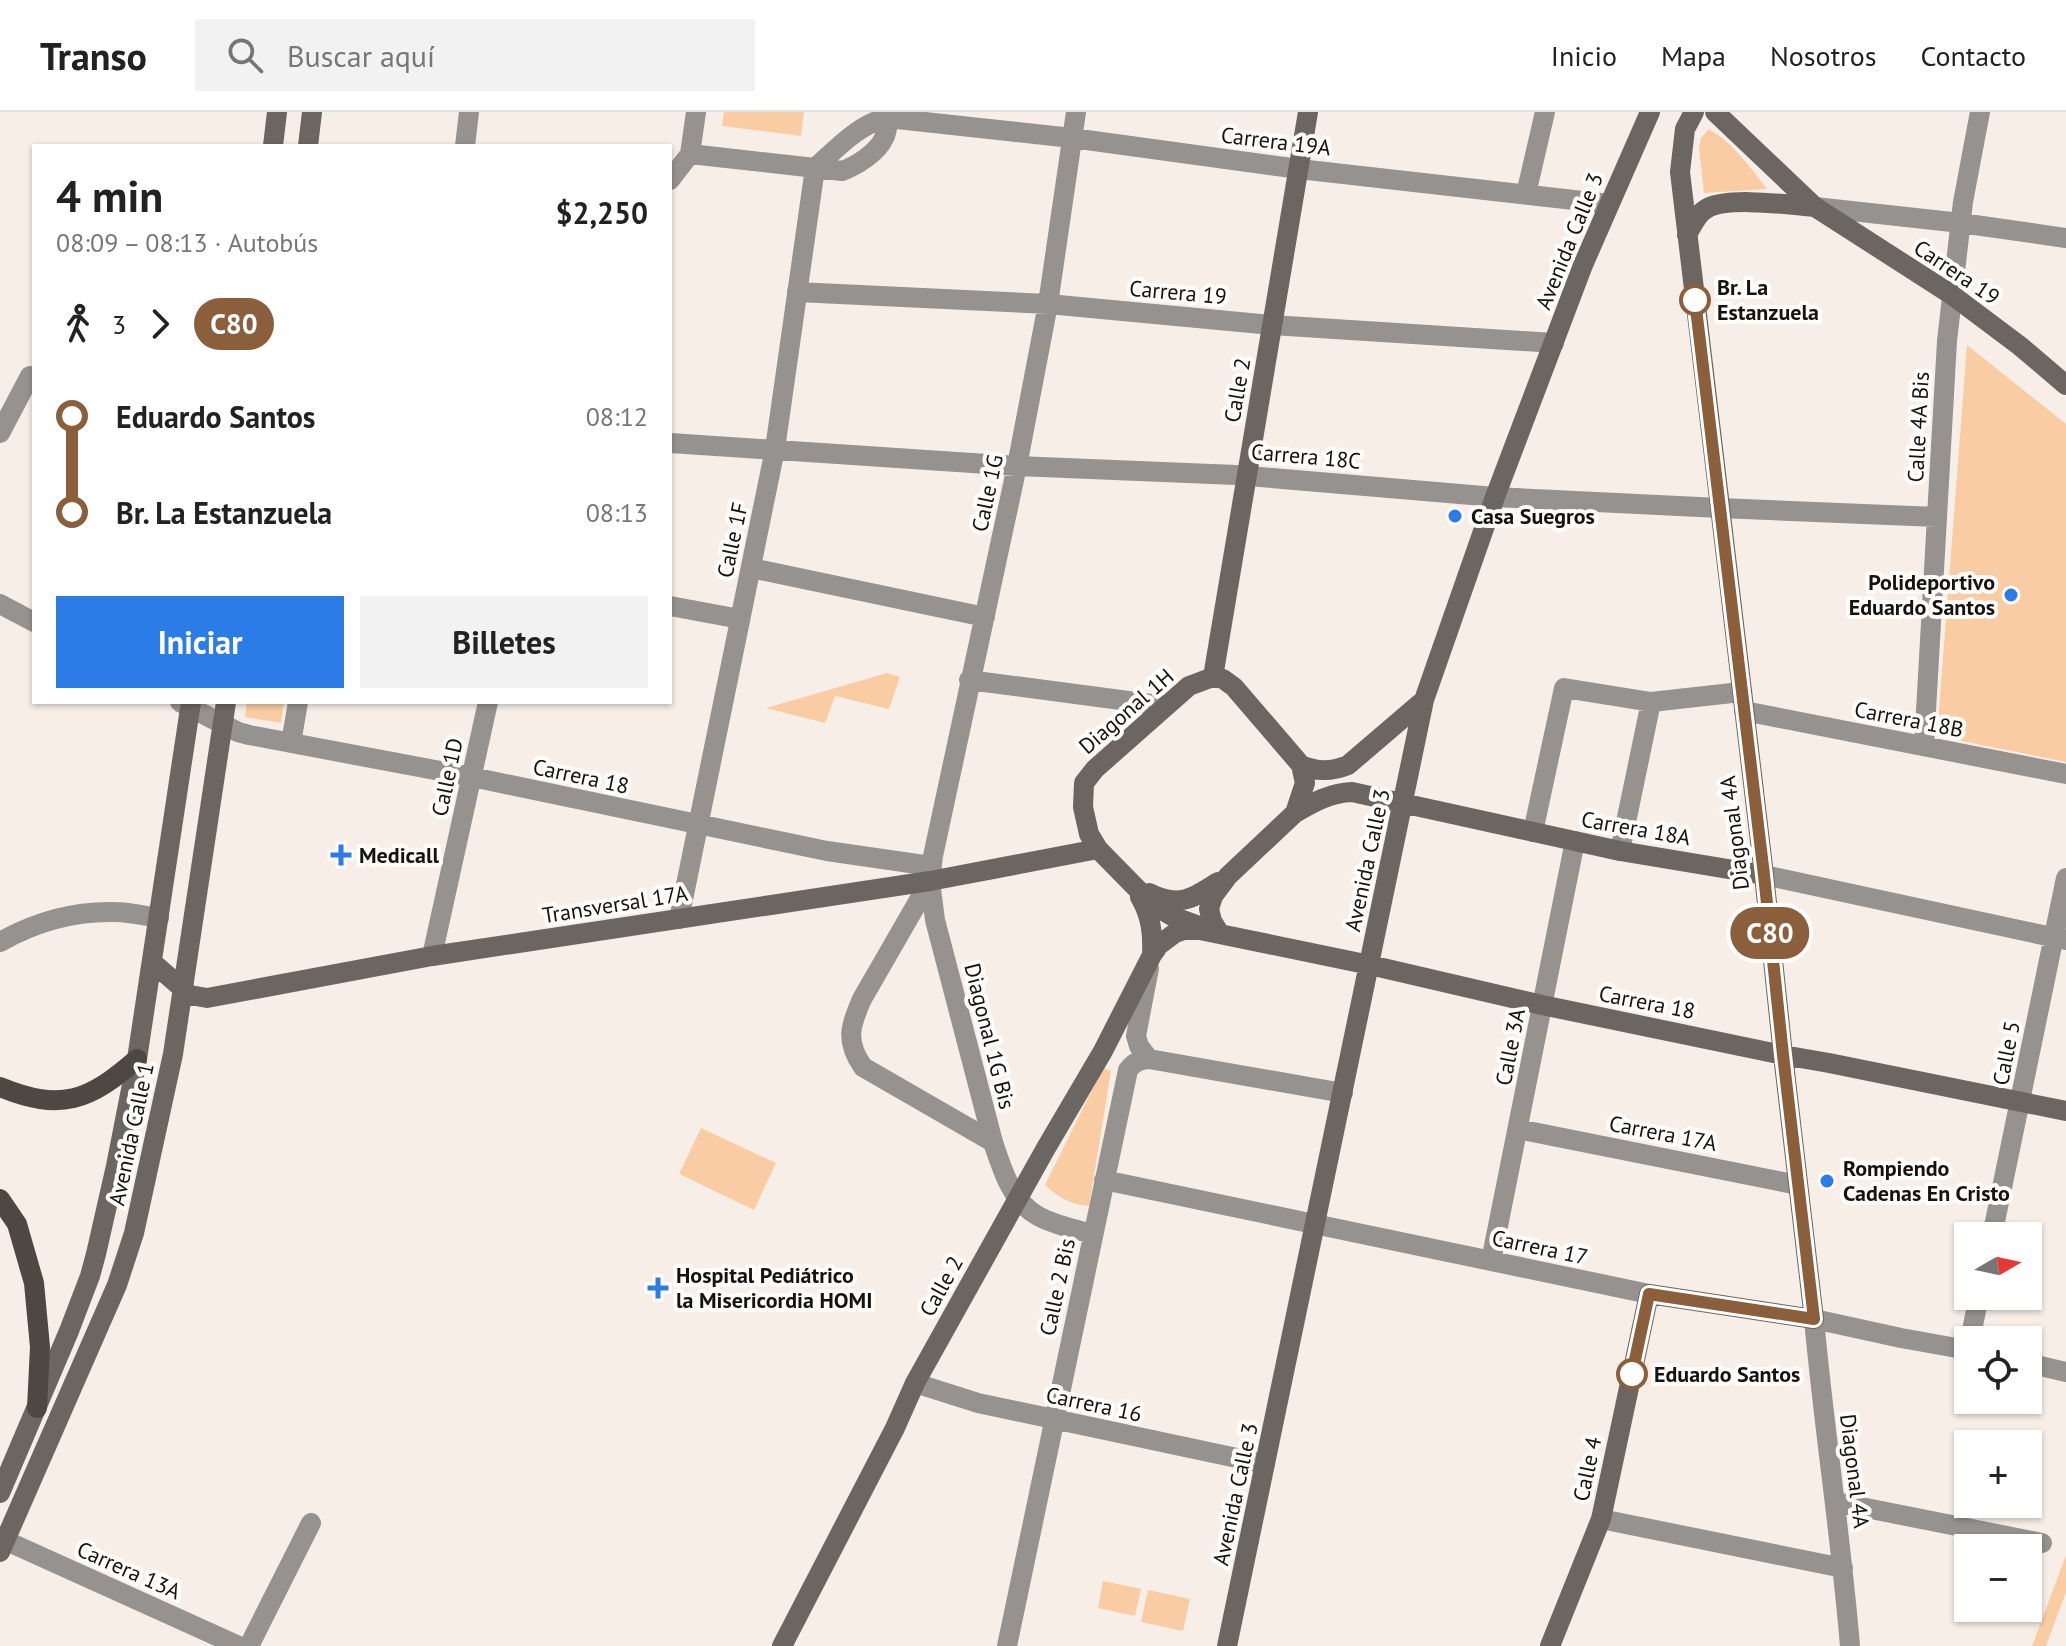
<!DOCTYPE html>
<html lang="es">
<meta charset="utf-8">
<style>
:root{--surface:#fff;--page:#f2f2f2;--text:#222;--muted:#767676;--line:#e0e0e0;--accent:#2b7ce7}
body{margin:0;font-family:"PT Sans",sans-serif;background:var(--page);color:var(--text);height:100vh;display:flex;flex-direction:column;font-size:30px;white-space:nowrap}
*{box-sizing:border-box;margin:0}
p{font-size:26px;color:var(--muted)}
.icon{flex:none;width:44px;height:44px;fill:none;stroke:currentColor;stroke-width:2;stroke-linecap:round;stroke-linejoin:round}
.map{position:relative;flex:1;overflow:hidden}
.details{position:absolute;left:32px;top:32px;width:640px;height:560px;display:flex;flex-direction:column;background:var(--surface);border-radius:0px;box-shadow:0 2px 6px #0004}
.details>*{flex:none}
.badge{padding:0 16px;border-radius:26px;font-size:28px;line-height:52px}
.needle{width:52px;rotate:81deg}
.fabs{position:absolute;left:1954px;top:1110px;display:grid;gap:16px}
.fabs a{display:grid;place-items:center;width:88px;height:88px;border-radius:0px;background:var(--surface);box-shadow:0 2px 6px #0004;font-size:40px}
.map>.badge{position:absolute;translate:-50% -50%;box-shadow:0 0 0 4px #fff}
.legs{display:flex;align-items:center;gap:12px;height:88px;padding:0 24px;font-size:26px}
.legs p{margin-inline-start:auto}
.overview{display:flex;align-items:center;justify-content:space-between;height:136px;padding:0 24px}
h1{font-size:44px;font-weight:600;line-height:60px}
.primary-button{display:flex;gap:16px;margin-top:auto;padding:16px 24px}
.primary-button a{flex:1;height:92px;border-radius:0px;background:var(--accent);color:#fff;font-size:32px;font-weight:600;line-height:92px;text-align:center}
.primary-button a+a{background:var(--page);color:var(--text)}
ul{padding:0 24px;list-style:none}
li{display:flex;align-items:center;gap:28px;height:96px;font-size:30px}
li i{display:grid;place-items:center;width:12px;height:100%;margin:0 10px;background:currentColor}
li i::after{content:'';width:20px;height:20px;margin:-10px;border:6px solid;border-radius:50%;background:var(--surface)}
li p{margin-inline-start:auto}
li:first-child i{background:linear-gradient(#0000 50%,currentColor 0)}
li:last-child i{background:linear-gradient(currentColor 50%,#0000 0)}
header{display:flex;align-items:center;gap:48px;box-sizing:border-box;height:112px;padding:0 40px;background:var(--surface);border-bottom:2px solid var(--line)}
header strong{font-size:38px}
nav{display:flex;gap:44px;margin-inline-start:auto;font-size:28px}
.search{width:560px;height:72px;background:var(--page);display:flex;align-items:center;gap:20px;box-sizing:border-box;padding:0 28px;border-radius:0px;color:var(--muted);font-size:30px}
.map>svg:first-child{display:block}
.green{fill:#f9cca4}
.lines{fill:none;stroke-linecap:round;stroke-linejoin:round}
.street{stroke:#96928f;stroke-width:20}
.secondary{stroke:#6b6662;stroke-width:20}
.primary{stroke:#4e4843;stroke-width:20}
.line-1-casing{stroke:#fff;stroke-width:18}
.line-1{stroke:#8b5e3c;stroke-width:12}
.stop-1-dot{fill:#fff;stroke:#8b5e3c;stroke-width:4}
.poi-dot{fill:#2b7ce7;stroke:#fefdfb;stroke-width:3}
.labels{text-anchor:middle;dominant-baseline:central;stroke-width:8;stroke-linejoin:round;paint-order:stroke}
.street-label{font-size:22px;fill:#151210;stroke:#fefdfb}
.stop-label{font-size:22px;font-weight:bold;fill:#151210;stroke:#fefdfb;text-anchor:start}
.poi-label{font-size:22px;font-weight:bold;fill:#151210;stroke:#fefdfb;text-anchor:start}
</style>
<header>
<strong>Transo</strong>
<div class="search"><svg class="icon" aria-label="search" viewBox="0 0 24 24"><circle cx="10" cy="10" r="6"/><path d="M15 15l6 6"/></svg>Buscar aquí</div>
<nav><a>Inicio</a><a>Mapa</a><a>Nosotros</a><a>Contacto</a></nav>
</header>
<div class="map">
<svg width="2066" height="1534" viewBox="0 0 2066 1534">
<rect width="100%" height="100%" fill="#f7eee7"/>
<path class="green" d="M724,0h80l-3,24 -79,-10z
M1709,17c25,15 41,38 58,60l-63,4 -5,-45 2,-10z
M1967,233l99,79v338l-129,-26z
M887,561l13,4 -11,32 -54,-13 -10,27 -59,-15z
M247,590h37l-3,21 -36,-6z
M1103,956l8,3 -22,135c-18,-1 -31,-9 -44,-21z
M701,1016l75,35 -22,47 -75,-36z
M2066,1443v37l-20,54h-14z
M1103,1469l38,8 -6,27 -37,-8z
M1148,1478l42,9 -7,32 -42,-9z"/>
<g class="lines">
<path class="street" d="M1076,0l-28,192 -31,162 -84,390 -3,25 5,39 58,222c9,27 18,59 45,74 16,9 37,13 54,18
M465,34l4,-34
M690,42l152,17c14,-5 35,-18 42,-33 4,-7 4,-17 5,-26
M690,42l6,-42
M815,56c19,-17 47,-47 73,-50l184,20 227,31 310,35
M670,68l20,-26
M1526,82l19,-82
M1815,95l146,16 105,15
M797,180l251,12 224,21 282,18
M0,321l30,-57 4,2
M670,331l347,23 219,9 259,22 225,11 217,9
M751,456l234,49
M0,492l34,18
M670,494l70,13
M969,568l197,26
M180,590l58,30 11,3 223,42 355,74 104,15
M1744,599l322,63
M291,631l7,-41
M1924,634l23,-405 16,-139 17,-90
M1533,720l31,-144 87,14 90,-10
M1620,739l31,-149
M1764,763l302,65
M930,769l-68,118c-12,27 -17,42 1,68l130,75
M679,807l96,-470 40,-281
M0,830c35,-20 75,-31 115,-30 15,0 30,4 44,6
M432,844l56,-254
M1149,947l-10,-13 -3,-10 13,-68
M1518,1017l280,56
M1104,1068l545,114
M1992,1124l74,-358
M1491,1149l84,-420
M1970,1228l9,-44
M2028,1251l38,9
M915,1271l63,20 287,61
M1836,1390l206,41
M1601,1407l242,49
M0,1426l239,108
M249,1534l62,-123
M1007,1534l121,-576c6,-8 11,-10 21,-11l194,34
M1850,1534c-9,-109 -26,-217 -36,-327l87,19 67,12"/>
<path class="secondary" d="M1715,0l100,95 137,88 68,51 46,39
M273,34l4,-34
M308,34l4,-34
M1687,123c5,-9 10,-21 19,-26 20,-13 85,-4 109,-2
M1213,565l95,-565
M1213,565l10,2 11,8 67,78 4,18 -10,30 -67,63 -15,20 -4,13 3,12 8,13
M1301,653c16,7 30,7 47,0l76,-65
M1295,701c19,-11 35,-20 57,-21l268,59 144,24
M1149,781c30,15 43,6 69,-11
M1140,785c11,19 13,36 12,58
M1199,814l-25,-9 -21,-12 -55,-56 -9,-15 -6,-27 1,-24 11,-14 94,-83 24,-9
M152,850l38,33 17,3 225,-42 498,-75 168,-32
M0,1381l69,-162 21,-55 6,-22 20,-88 21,-107 54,-357
M0,1440l117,-267 17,-52 39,-179 53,-352
M782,1534l113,-218 20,-45 131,-235 57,-97 49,-96 7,-10 16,-12 9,-3h16l170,35 172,40 241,50 46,8 237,48
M1227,1534l197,-946 71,-203 88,-232 67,-153
M1550,1534l51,-127 48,-225 165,25 -31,-264 -19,-180 -84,-703 5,-43 9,-17"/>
<path class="primary" d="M0,975c61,25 89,14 137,-28
M0,1087l17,25 17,59 6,64 -3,61"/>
</g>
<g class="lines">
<defs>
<path id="line-1" d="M1632,1262l17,-80 165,25 -31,-264 -19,-180 -69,-575"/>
</defs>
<use href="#line-1" class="line-1-casing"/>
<use href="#line-1" class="line-1"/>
</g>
<g class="stop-1-dot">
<circle cx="1695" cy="188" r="14"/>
<circle cx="1632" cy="1262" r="14"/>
</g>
<g class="poi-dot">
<circle cx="1455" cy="404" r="8"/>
<circle cx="2011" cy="483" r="8"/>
<path d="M337 731h8v8h8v8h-8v8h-8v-8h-8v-8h8z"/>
<circle cx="1827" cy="1069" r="8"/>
<path d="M654 1164h8v8h8v8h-8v8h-8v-8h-8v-8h8z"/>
</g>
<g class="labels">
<g class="street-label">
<text transform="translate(1276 29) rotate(7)">Carrera 19A</text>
<text transform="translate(1569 129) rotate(-68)">Avenida Calle 3</text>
<text transform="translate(1957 160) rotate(34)">Carrera 19</text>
<text transform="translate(1178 180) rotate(5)">Carrera 19</text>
<text transform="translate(1237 278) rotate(-80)">Calle 2</text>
<text transform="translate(1918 315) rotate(-87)">Calle 4A Bis</text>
<text transform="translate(1306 344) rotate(5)">Carrera 18C</text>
<text transform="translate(987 381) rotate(-78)">Calle 1G</text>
<text transform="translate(732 428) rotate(-78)">Calle 1F</text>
<text transform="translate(1126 599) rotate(-41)">Diagonal 1H</text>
<text transform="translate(1909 607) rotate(11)">Carrera 18B</text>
<text transform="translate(581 664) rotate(12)">Carrera 18</text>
<text transform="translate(447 665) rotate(-78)">Calle 1D</text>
<text transform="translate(1636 716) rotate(10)">Carrera 18A</text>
<text transform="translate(1734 721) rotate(-97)">Diagonal 4A</text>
<text transform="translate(1367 748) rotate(-78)">Avenida Calle 3</text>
<text transform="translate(615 792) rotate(-9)">Transversal 17A</text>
<text transform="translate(1647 890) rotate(11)">Carrera 18</text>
<text transform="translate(990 924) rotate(76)">Diagonal 1G Bis</text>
<text transform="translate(1510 935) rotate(-79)">Calle 3A</text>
<text transform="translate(2006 941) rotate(-79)">Calle 5</text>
<text transform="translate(1663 1021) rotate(11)">Carrera 17A</text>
<text transform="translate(131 1022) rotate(-78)">Avenida Calle 1</text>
<text transform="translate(1540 1135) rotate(12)">Carrera 17</text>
<text transform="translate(941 1174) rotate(-61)">Calle 2</text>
<text transform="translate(1057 1175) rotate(-78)">Calle 2 Bis</text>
<text transform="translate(1094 1292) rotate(12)">Carrera 16</text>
<text transform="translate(1587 1357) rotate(-78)">Calle 4</text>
<text transform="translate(1855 1359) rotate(83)">Diagonal 4A</text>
<text transform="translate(1235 1382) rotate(-78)">Avenida Calle 3</text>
<text transform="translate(129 1458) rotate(24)">Carrera 13A</text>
</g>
<g class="stop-label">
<text x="1717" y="175">Br. La<tspan x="1717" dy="25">Estanzuela</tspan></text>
<text x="1654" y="1262">Eduardo Santos</text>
</g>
<g class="poi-label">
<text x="1471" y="404">Casa Suegros</text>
<text x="1995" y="470" text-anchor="end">Polideportivo<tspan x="1995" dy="25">Eduardo Santos</tspan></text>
<text x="359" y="743">Medicall</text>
<text x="1843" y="1056">Rompiendo<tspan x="1843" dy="25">Cadenas En Cristo</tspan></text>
<text x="676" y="1163">Hospital Pediátrico<tspan x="676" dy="25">la Misericordia HOMI</tspan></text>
</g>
</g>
</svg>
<div class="fabs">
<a><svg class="needle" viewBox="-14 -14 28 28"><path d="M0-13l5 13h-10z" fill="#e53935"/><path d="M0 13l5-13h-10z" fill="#767676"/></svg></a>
<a><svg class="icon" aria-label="locate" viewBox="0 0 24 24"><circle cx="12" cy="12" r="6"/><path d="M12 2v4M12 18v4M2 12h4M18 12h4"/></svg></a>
<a>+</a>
<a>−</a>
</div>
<b class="badge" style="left:1770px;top:821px;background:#8b5e3c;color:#fff">C80</b>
<section class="details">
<div class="overview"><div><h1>4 min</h1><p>08:09 – 08:13 · Autobús</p></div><b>$2,250</b></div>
<div class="legs"><svg class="icon" aria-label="walk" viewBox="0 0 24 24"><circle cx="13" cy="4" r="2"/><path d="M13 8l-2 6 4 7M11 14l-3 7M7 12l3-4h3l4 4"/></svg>3<svg class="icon" aria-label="forward" viewBox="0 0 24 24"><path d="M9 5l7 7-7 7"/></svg><b class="badge" style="background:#8b5e3c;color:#fff">C80</b></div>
<ul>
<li><i style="color:#8b5e3c"></i><b>Eduardo Santos</b><p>08:12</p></li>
<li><i style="color:#8b5e3c"></i><b>Br. La Estanzuela</b><p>08:13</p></li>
</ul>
<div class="primary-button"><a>Iniciar</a><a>Billetes</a></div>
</section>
</div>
